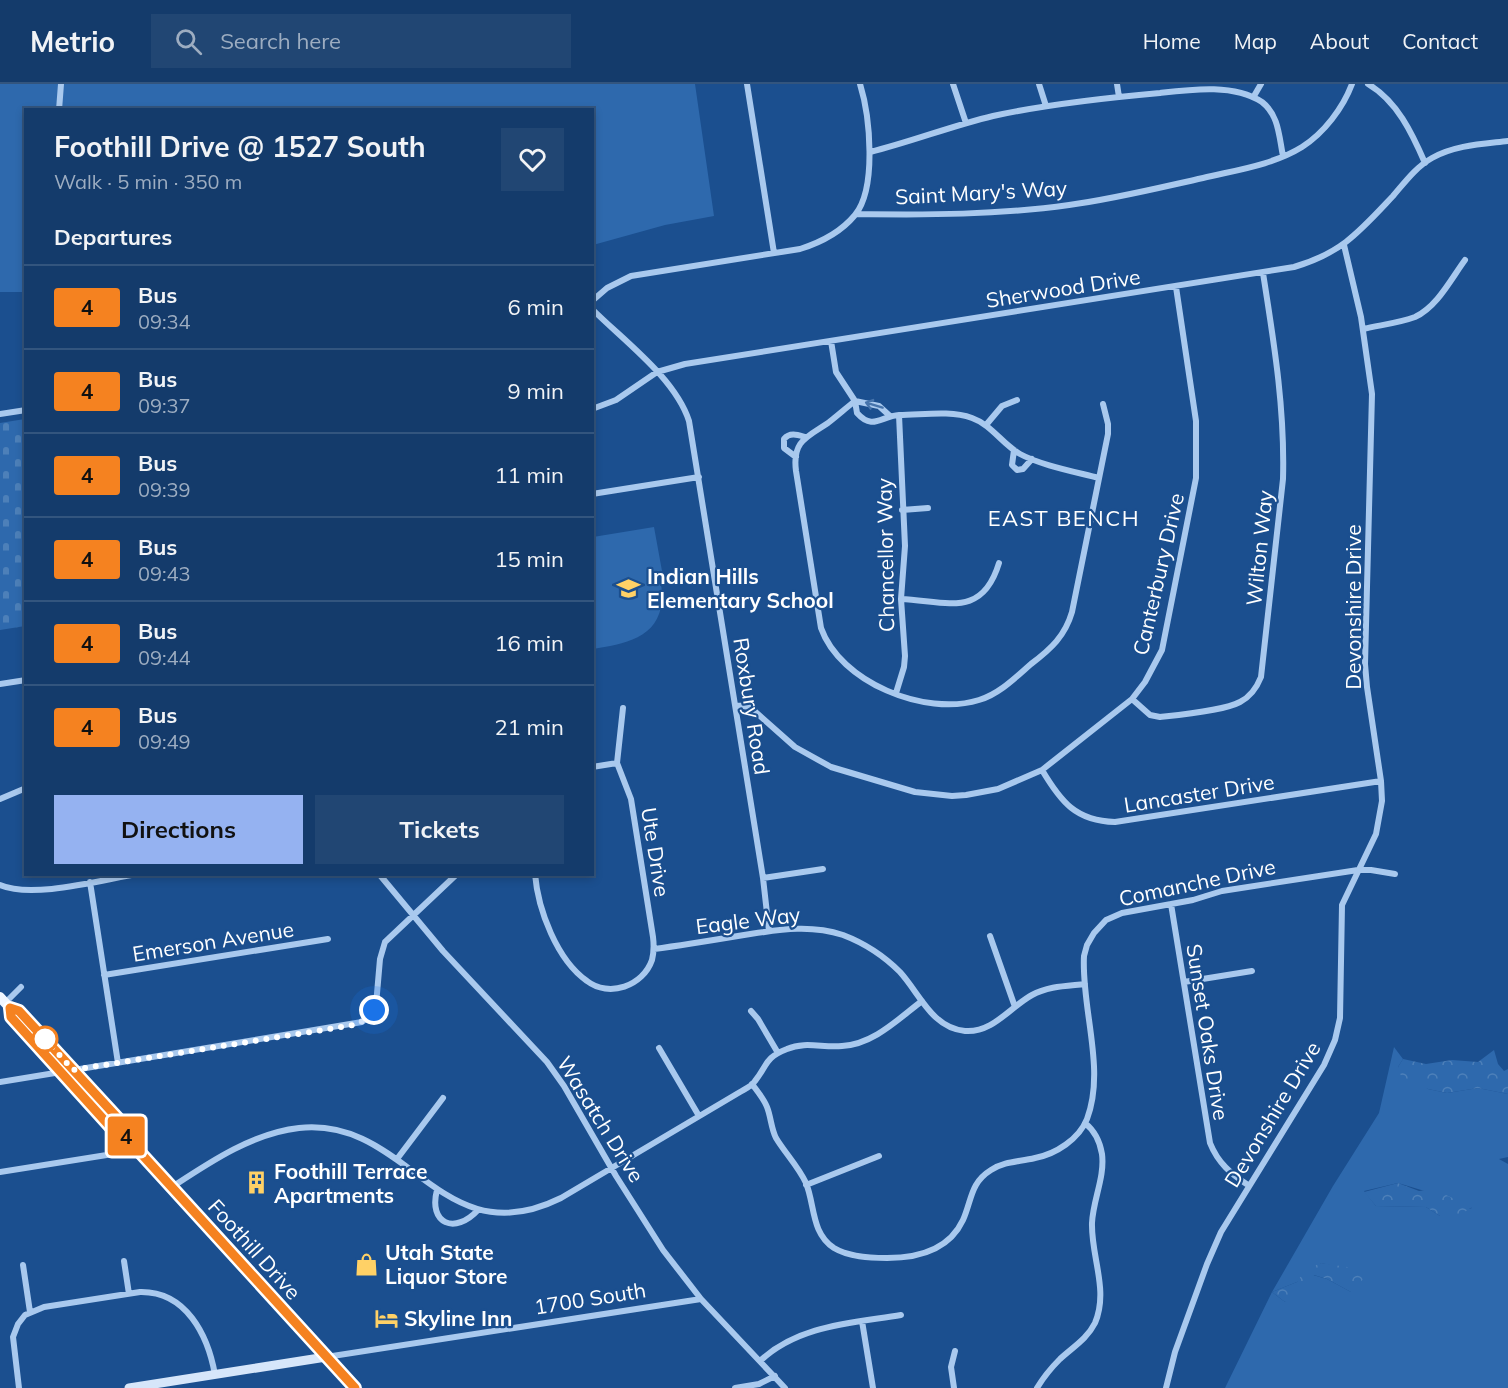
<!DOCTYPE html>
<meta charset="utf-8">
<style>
:root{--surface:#143b6b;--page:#214673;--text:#f1f3f6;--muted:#9dadc1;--line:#33557e;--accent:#95b2f1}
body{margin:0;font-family:Mulish,sans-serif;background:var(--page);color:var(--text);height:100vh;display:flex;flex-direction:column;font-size:22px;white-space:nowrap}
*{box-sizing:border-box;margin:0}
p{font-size:20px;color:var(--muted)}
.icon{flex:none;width:33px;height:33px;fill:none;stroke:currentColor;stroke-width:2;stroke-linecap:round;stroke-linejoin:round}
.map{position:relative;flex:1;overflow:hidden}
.side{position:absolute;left:24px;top:24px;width:570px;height:768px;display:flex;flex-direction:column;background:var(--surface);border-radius:0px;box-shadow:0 3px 9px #0003,0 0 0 2px var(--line)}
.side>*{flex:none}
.badge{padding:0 12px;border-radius:4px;font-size:21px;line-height:39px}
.you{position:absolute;width:30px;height:30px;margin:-15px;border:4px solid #fff;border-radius:50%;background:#1a73e8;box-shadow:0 0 0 9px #1a73e833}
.map>.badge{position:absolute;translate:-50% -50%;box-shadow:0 0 0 3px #fff}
h2{padding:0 30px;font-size:22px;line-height:54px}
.round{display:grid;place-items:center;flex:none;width:63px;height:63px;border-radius:0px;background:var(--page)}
.overview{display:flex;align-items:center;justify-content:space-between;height:102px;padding:0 30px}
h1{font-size:28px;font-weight:700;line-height:45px}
.primary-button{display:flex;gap:12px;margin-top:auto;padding:12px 30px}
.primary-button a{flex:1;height:69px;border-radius:0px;background:var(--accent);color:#111;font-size:24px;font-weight:700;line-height:69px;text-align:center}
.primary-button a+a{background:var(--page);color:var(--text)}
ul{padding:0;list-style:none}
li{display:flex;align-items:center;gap:18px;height:84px;padding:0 30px;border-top:2px solid var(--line)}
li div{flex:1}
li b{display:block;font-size:22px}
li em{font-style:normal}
li .badge{min-width:66px;font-weight:700;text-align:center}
header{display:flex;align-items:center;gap:36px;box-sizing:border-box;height:84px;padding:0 30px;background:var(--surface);border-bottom:2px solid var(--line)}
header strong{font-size:28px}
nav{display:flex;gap:33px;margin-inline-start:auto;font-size:21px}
.search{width:420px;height:54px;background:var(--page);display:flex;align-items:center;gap:15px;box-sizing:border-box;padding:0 21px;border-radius:0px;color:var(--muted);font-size:22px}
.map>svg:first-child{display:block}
.green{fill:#2e69ad;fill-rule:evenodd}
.forest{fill:url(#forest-crowns)}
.cemetery{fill:url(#cemetery-stones)}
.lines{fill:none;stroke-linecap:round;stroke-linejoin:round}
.street{stroke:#a9c9ee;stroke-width:6}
.secondary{stroke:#d6e6fa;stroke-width:9}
.primary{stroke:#f0f6ff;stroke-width:10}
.oneway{stroke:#4674ac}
.line-casing{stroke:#fff;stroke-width:14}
.line{stroke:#f58220;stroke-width:9}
.walk{stroke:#fff;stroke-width:6;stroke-dasharray:0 10.8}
.stop-dot{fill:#fff;stroke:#f58220;stroke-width:3}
.labels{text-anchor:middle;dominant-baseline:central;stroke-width:4.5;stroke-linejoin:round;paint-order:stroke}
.street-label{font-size:21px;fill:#fff;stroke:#1b4f8f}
.poi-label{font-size:21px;font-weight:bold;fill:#fff;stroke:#1b4f8f;text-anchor:start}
.neighbourhood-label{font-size:22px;letter-spacing:1.5px;fill:#fff;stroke:#1b4f8f}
</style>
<header>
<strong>Metrio</strong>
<div class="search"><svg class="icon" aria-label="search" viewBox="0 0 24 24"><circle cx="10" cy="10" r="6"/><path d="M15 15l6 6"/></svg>Search here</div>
<nav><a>Home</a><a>Map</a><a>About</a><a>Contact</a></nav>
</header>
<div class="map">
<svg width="1508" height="1304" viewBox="0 0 1508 1304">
<defs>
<pattern id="forest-crowns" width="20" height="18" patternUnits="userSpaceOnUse" patternTransform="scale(1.5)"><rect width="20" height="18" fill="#2e69ad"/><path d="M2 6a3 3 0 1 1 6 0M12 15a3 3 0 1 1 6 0" fill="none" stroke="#4d80b9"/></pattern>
<pattern id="cemetery-stones" width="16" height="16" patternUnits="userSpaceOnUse" patternTransform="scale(1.5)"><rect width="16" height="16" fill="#2e69ad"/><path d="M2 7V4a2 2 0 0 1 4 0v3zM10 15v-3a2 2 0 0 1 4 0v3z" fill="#4d80b9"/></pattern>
</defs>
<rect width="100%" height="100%" fill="#1b4f8f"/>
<path class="green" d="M0,0h695l19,132 -49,9 -72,20 -1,-135h-566l-1,182h-25z
M654,443l8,44 -3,1c1,9 4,19 3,28 -3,39 -39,44 -69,49v-112z
M1394,963l9,12 -5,8 30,22 19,4 31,-5 30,6v63l-9,2 9,5v224h-283l47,-96 61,-106 46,-73zM1398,1099l53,16 21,9 -32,8 -14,-9 -50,-1 -12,-15zM1321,1179l18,4 12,25 -24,-13 -14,-4 -28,27 -13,-10 25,-10z"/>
<path class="forest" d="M1494,966l4,14 6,7 4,-2v25l-30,-6 -31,5 -19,-4 -26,-10 -4,-12 5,-8 23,5 26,-4 26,2z
M1398,1099l21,8 14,-2 39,18 -16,11 -16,-2 -14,-9 -50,-1 -12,-14z
M1321,1179l39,6 8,5 -17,18 -24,-13 -13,-4 -9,21 -20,6 -13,-10 25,-10 8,-12z"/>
<path class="cemetery" d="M25,335v207l-25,4v-207z"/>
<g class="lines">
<path class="street" d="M747,0l27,169
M953,0l13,39
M1039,0l7,22
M1117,0l2,13
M1368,0c29,17 44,49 57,79
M1254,12l7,-12
M59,26l2,-26
M870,68c41,-10 81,-26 123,-36 55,-12 111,-18 167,-23 34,-4 74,-9 102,9 17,13 17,35 21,54
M856,130c71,1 143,1 213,-9 45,-6 89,-17 134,-27 33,-8 70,-13 99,-31 22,-14 41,-39 50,-63
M592,217l15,-13 24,-12 169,-27c19,-6 41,-17 55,-34 22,-27 15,-99 5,-131
M592,225c32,32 83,69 97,112l74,457 6,53
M1363,245c17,-4 36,-6 52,-12 22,-10 36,-38 50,-57
M831,257l5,31 19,29 2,12c16,18 24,3 42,2 23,0 51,-5 73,3 20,7 30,26 48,36 20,11 56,18 79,24
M855,317c-9,7 -18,15 -27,22 -21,14 -36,18 -32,48l25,157c19,54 104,89 158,72 20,-6 36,-22 52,-36 20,-15 34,-28 41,-52l36,-178v-10l-5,-20
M855,317l24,5 11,10
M592,325l24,-9 41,-28 28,-8 609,-97c48,-14 66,-36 99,-71 12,-14 23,-29 39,-38 23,-13 51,-14 76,-17
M0,330l26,-4
M986,341l16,-19 15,-6
M1014,366l-2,15 5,5 6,-1 9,-10
M796,373l-12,-9v-9c6,-7 14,-4 21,-2
M592,410l107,-17
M902,426l26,-2
M901,515c45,2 81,20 98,-36
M0,600l26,-4
M896,609l8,-26 1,-11 -4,-57 4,-53 -6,-131
M1132,615l18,16 10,2c19,-2 63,-6 80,-15 10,-5 17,-15 21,-25l22,-198c2,-70 -9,-136 -20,-206
M735,621l15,2 45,40 36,20 84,25 37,4 14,-1 32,-6 44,-19 90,-71 13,-17 17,-32 34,-172v-57l-20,-134
M592,683l25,-4
M1042,686c19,32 34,51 73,52l266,-41
M0,715l26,-11
M379,790l64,77 104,111 17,24 52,90 47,74 38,49 84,89
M535,790c3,36 22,86 52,107 22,17 56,5 65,-21 2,-8 2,-15 1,-23l-22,-138 -14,-36 6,-55
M763,794l60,-9
M90,798l28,181
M0,801c32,14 101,-5 137,-11
M1171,820l39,239c8,20 21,31 38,42
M990,852l25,71
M654,865c30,-4 60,-9 90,-14 34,-5 65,-11 99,0 21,8 41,21 57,37 20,22 32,56 65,59 28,2 45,-24 67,-36 16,-9 35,-9 53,-11
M104,891l224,-36
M1184,898l68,-11
M5,919l16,-16
M751,927l7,8 20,34
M659,964l40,68
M74,986l288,-48 10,-8 4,-9 4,-46 5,-17 72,-68
M0,998l61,-10
M752,1000c6,8 12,15 15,23 4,10 4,21 9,31 9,15 22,28 30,45 9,22 5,50 28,65 15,9 35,10 53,10 30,0 62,-8 76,-38 9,-20 7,-37 28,-50 14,-9 28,-8 44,-12 21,-4 44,-19 52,-39 19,-50 -6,-111 -3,-163l3,-11 7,-12 12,-13 16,-7 71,-13 29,-9 136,-21h13l24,4
M397,1075l46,-61
M0,1088l138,-22
M806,1101l73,-29
M172,1103c38,-25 81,-54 127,-59 110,-12 141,130 262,70l179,-106c5,-3 12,-6 15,-11 13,-16 9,-23 32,-32 18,-8 36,-1 55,-3 32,-2 56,-27 80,-45
M437,1106c-9,34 18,45 41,20
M124,1177l5,33
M23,1181l7,47
M862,1237l11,67
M326,1273l375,-58
M760,1277c38,-36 92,-38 141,-46
M19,1304l-6,-51 5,-13 7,-9 19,-8 96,-15c46,-1 68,43 75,83
M735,1304l24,-4 16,-8
M954,1304l-3,-21 4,-16
M1037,1304c6,-10 14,-20 23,-29 13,-12 27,-20 35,-36 14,-33 -4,-66 -3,-100 1,-23 13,-46 10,-69 -2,-12 -7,-23 -17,-31
M1166,1304l9,-36 32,-88 14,-32 103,-167 11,-25 5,-22 2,-113 34,-71 6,-33 -1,-20 -14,-94 -2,-23 7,-270 -11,-77 -17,-72"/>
<path class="secondary" d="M129,1304l197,-31"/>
<path class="primary" d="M0,913l10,11 9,3 105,114 3,12
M10,924l1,9 104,115 12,5 228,251"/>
</g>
<defs><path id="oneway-shaft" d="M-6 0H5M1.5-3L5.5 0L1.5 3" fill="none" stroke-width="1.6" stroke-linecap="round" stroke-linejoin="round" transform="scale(1.5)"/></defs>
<use class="oneway" href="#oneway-shaft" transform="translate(874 321) rotate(-163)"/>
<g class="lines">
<defs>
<path id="line" d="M115,1048l-104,-115 -1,-9 9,3 105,114 2,12 229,251"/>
</defs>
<use href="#line" class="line-casing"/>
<use href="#line" class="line"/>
<path class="walk" d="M45,955l28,31 281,-45 11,-5 9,-10"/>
</g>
<defs>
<symbol id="school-bare" viewBox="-9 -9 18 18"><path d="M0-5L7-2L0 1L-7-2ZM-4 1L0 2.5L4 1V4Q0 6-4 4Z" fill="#ffd166" stroke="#1b4f8f" stroke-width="2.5" paint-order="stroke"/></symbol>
<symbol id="building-bare" viewBox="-9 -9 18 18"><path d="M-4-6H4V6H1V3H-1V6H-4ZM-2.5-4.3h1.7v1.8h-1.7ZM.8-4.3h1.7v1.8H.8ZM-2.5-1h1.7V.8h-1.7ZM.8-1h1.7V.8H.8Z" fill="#ffd166" stroke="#1b4f8f" stroke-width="2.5" paint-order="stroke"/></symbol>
<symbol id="shop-bare" viewBox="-9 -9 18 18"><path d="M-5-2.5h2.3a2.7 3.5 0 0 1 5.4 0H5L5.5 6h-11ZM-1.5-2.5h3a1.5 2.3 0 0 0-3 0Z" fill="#ffd166" stroke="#1b4f8f" stroke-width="2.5" paint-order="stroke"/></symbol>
<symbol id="hotel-bare" viewBox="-9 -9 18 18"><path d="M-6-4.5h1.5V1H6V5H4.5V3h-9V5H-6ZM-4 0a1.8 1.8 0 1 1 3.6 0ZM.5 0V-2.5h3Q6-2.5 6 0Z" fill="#ffd166" stroke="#1b4f8f" stroke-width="2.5" paint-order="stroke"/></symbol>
</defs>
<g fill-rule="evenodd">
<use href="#school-bare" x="612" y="488" width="33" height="33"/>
<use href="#building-bare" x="240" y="1082" width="33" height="33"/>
<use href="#shop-bare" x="350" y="1164" width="33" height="33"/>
<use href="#hotel-bare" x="370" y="1218" width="33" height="33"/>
</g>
<circle class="stop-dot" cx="45" cy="955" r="12"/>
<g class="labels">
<g class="street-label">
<text transform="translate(981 108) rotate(-3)">Saint Mary's Way</text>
<text transform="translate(1063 204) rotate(-9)">Sherwood Drive</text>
<text transform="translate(1259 464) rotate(-84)">Wilton Way</text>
<text transform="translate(885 471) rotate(-91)">Chancellor Way</text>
<text transform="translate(1158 490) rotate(-77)">Canterbury Drive</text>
<text transform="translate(1353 523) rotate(-90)">Devonshire Drive</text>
<text transform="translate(752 622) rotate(81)">Roxbury Road</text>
<text transform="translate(1199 709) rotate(-9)">Lancaster Drive</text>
<text transform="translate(656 768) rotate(81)">Ute Drive</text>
<text transform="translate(1197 798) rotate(-12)">Comanche Drive</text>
<text transform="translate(748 836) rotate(-7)">Eagle Way</text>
<text transform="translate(213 857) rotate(-9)">Emerson Avenue</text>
<text transform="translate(1208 948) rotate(81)">Sunset Oaks Drive</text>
<text transform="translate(1272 1030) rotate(-59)">Devonshire Drive</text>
<text transform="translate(601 1035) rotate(58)">Wasatch Drive</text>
<text transform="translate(255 1165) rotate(48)">Foothill Drive</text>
<text transform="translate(590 1214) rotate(-9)">1700 South</text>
</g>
<g class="poi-label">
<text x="647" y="492">Indian Hills<tspan x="647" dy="24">Elementary School</tspan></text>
<text x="274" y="1087">Foothill Terrace<tspan x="274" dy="24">Apartments</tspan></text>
<text x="385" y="1168">Utah State<tspan x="385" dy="24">Liquor Store</tspan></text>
<text x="404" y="1234">Skyline Inn</text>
</g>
<g class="neighbourhood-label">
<text x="1064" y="434">EAST BENCH</text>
</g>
</g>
</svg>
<div class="you" style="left:374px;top:926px"></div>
<b class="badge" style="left:126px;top:1052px;background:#f58220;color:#111">4</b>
<section class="side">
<div class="overview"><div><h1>Foothill Drive @ 1527 South</h1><p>Walk · 5 min · 350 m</p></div><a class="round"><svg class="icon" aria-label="heart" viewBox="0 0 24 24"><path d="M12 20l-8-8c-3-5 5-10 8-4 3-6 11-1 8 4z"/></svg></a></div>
<h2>Departures</h2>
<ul>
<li><span class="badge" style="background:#f58220;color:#111">4</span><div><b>Bus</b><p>09:34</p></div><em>6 min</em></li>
<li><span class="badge" style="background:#f58220;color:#111">4</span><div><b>Bus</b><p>09:37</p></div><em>9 min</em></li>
<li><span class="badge" style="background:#f58220;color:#111">4</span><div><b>Bus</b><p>09:39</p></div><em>11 min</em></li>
<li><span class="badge" style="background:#f58220;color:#111">4</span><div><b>Bus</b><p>09:43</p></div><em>15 min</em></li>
<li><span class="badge" style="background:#f58220;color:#111">4</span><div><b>Bus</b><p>09:44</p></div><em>16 min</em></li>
<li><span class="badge" style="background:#f58220;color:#111">4</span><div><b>Bus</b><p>09:49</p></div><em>21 min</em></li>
</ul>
<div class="primary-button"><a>Directions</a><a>Tickets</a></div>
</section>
</div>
